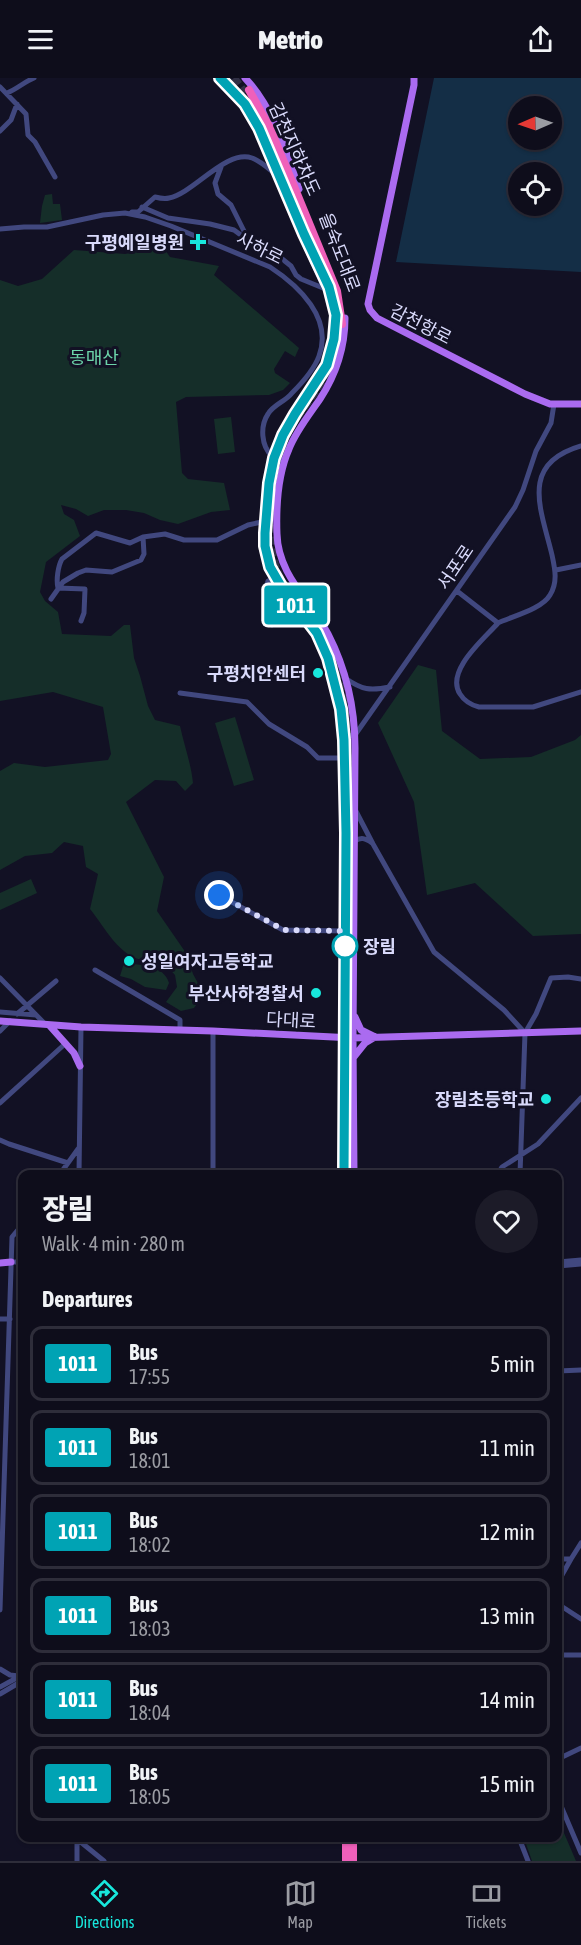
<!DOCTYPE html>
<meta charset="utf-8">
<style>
:root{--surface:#0e0d1b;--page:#1c1b28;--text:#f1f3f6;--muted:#9b9ca3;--line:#2e2d3a;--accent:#18e7dc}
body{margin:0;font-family:"Asap Condensed","Noto Sans KR",sans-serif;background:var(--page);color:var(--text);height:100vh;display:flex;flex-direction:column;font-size:22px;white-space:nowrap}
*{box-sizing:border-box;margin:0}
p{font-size:20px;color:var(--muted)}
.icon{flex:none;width:33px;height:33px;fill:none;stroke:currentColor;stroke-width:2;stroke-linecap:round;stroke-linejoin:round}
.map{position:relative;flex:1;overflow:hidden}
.panel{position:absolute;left:18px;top:1092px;width:544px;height:672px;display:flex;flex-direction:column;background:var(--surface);border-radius:12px;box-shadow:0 2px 4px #0004,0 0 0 2px var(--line)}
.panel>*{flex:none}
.badge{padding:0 12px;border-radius:4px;font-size:21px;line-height:39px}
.needle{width:39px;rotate:268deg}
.buttons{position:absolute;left:508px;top:18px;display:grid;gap:12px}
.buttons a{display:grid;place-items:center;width:54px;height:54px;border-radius:50%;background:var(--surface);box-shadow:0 2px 4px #0004,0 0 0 2px var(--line);font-size:30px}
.you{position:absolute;width:30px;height:30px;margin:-15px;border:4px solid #fff;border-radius:50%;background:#1a73e8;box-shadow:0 0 0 9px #1a73e833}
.map>.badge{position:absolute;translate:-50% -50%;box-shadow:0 0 0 3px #fff}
h2{padding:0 24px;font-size:22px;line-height:54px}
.round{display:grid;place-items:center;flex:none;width:63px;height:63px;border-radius:32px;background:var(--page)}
.summary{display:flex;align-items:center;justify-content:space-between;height:102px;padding:0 24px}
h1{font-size:28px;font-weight:800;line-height:45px}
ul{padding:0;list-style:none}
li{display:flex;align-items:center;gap:18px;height:75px;margin:0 12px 9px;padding:0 12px;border:3px solid var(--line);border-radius:12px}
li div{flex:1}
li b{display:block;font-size:22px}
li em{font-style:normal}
li .badge{min-width:66px;font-weight:700;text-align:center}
header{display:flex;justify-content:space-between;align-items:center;height:78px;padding:0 24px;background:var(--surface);font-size:27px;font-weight:800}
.menu{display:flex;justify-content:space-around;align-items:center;height:84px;border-top:2px solid var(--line);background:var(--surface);font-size:16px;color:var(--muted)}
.menu a{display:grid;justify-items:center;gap:3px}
.menu .selected{color:var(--accent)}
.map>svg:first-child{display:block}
.green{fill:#152e29}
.water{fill:#142e46;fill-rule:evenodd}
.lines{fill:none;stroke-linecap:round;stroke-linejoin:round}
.highway-tunnel{stroke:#302f44;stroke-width:8;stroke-dasharray:8 4;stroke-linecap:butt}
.minor{stroke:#41487f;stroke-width:5}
.major{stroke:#aa6bf0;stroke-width:7}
.highway{stroke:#ef60ba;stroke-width:8}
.line-casing{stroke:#fff;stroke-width:14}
.line{stroke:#00a3b4;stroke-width:9}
.walk{stroke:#d9dafb;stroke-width:6;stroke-dasharray:0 10.8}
.poi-dot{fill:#18e7dc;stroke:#121124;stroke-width:2}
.stop-dot{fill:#fff;stroke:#00a3b4;stroke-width:3}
.labels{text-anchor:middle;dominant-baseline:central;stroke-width:6;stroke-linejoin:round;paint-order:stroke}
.street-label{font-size:18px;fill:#d9dafb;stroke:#121124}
.poi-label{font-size:18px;font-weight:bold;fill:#d9dafb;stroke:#121124;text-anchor:end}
.park-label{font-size:18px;fill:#6cd4aa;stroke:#121124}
.stop-label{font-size:18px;font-weight:bold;fill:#d9dafb;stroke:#121124;text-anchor:start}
</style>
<header><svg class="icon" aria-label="menu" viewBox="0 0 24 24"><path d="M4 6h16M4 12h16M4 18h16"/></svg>Metrio<svg class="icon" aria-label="share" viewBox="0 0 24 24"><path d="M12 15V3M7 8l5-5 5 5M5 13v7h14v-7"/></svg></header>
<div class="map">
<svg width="581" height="1783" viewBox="0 0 581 1783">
<rect width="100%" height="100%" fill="#121124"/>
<path class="green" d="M52,116l1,10h7l2,16 -22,3 2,-17 3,-11z
M163,169l7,10 49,9 -5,9 85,73 -4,9 -10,-6 -11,18 1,4 15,10 -7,7 -14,5 -83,2 -10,5 6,71 6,6 36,4 6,27 -19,2 -33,12 -18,-4 -16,-7 -18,-3h-22l-16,6 -12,-7 -15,-4 3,9 10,6 6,16 -34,26 -6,30 5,9 13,11 4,22 49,2 13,-11h6l4,33 6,18 8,30 7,14 25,6c4,19 11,37 13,57l-8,8 -9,-10 -21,-1 -29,22 38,75 -7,34 29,42 7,21 11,20 -10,14 -13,3 -15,-9 11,-15 -2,-12 -13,-14c-9,-1 -22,0 -29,-4 -19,-10 -30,-32 -43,-48l8,-35 -12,-7 -3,-21 -19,-4 -12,11 -27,3 -25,14v-99l14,-8 31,4 63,-7 3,-6 -8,-47 -50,-15 -53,9v-421l18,6 24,-7 32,-29 51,4z
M231,339l4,35 -17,2 -4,-35z
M418,587l18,5 6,61 38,28 51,-2 44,-17 6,-5v199l-48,2 -58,-53 -48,12 -13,-93 -36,-79z
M235,639l19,63 -20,6 -19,-63z
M31,801l6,14 -37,17v-17z
M124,885c17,2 40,2 45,20l-3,7 -21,-3 -14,-8 -11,-3z
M558,1741l18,42h-44l-8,-23h34z"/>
<path class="water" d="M434,0h147v194l-185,-10zM519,28h33v34h-33zM519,94h33v34h-33z"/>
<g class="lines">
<path class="highway-tunnel" d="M234,0l11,15
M309,540c-10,-15 -24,-29 -31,-45 -16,-36 -6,-115 14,-148 20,-31 41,-51 46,-88
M317,550c31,47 31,107 31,162
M347,1051l1,45
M350,1057l1,-338"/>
<path class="minor" d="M0,9l26,27 2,21 7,7 20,35
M7,15c10,-4 17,-11 27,-15
M0,53l11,-11 6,-16
M221,89l-6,16 3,11 13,11 18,36
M142,129l26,11 42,6 24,6 30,22 17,6 10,8 5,9 5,4 22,9 -2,-7 -16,-36 3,-2
M132,134h6l17,-15c4,1 10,2 14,1 25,-5 57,-49 83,-40 9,3 19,13 27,19
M0,151l24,-2h23l56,-12 22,-2 20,4 26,9 99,41c29,19 63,51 49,89 -5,14 -17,27 -27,37 -7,9 -18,11 -24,21 -8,12 -7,32 4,42 3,3 8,4 13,5
M556,492l25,-5
M58,510c-2,-8 0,-22 4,-29l34,-26 34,10 13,-6 22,-3 19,6h33l31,-15 18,-4
M58,510l27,1 -1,24 -3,8
M457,513l41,32c15,-7 44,-14 52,-28 8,-13 5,-26 2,-40 -11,-46 -33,-91 29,-109
M51,521l12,-17 15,-9 8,-3 26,2 29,-12 3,-6 -1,-17
M498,545c-14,16 -53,48 -38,71 5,8 11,11 19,13h54l48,-15
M272,547c-7,-19 -11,-24 -4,-44l8,-3
M345,600c17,12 25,13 45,9
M180,615l67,9 22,22 38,23 11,11h27
M344,658l11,-1 160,-228 8,-17 13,-39 15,-28 3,-19
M346,714l27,52 61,108 70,58 21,23 -5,141
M355,763c6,-4 10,-3 17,2
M219,817l64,35 62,1
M95,892l85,50v10
M0,900l45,46
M0,934l36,3
M17,936l39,-33
M0,953l10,-10
M525,955l11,-19 15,-36 17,-1 13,2
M0,1025l66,-60
M0,1062l9,4 59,19
M60,1096l18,-25
M79,1096l2,-147
M213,1096v-143
M498,1096l4,-7 36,-23 43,-46
M11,1184h11
M558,1184l23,-2
M558,1188l23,-2
M0,1241h10
M558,1293l23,-1
M558,1481h13l10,-16
M558,1504l13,-23
M558,1526l23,15
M0,1532l12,-373 10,-12
M558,1577h23
M0,1591l10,6 9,1
M0,1609l22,-12
M0,1616l22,-13
M558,1681l23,-11
M558,1721l23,54
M519,1760l9,23
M77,1761l27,22
M77,1761v22"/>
<path class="major" d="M220,0l25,26 14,24 45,106 25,53 7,28 -1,24 -8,26 -32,49 -12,21 -8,23 -6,25 -4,50 2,26 7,16 43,58 12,26 12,50 3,31 2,93 -2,341
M245,0c28,29 41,73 54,111
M414,0v7l-46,219 2,6 7,8 148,76 25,10h31
M345,240c0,30 -8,55 -25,81 -11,16 -24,32 -31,50 -11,25 -13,58 -12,85 1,41 33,66 51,100 18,35 27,75 27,114l-2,290 1,136
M0,943l81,6 132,4 140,7 228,-7
M49,947l25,28 6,13
M353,980l12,-15 10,-6 -14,-7 -6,-13
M0,1185l11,-1"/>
<path class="highway" d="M249,12l21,38 67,163 5,33
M346,1783v-23
M353,1783v-23"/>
</g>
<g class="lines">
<defs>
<path id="line" d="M220,0l25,26 14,24 45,106 25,53 7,28 -2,24 -7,26 -32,49 -12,21 -9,23 -5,25 -4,50v13l5,21 11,19 36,47 11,25 13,51 3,31 2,93 -2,341"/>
</defs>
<use href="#line" class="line-casing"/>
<use href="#line" class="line"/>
<path class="walk" d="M219,817l65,35 61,1v15"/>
</g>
<g class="poi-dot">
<path d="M195 155h6v6h6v6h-6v6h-6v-6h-6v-6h6z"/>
<circle cx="318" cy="595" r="6"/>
<circle cx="129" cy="883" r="6"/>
<circle cx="316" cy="915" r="6"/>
<circle cx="546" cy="1021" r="6"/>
</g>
<circle class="stop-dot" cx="345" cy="868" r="12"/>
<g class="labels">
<g class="street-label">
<text transform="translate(295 71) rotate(66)">감천지하차도</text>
<text transform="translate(260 170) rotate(26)">사하로</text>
<text transform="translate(340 174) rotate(69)">을숙도대로</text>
<text transform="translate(421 246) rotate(27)">감천항로</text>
<text transform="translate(455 489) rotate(-56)">서포로</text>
<text transform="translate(291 942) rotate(3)">다대로</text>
</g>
<g class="poi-label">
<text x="184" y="164">구평예일병원</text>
<text x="306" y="595">구평치안센터</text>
<text x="141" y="883" text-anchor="start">성일여자고등학교</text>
<text x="304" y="915">부산사하경찰서</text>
<text x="534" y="1021">장림초등학교</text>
</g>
<g class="park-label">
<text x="94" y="279">동매산</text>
</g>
<g class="stop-label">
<text x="363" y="868">장림</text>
</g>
</g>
</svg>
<div class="buttons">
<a><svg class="needle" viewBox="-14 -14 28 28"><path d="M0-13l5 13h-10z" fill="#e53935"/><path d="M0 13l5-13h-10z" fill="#9b9ca3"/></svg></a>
<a><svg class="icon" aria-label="locate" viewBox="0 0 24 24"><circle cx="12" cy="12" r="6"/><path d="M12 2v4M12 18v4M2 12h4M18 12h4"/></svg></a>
</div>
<div class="you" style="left:219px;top:817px"></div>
<b class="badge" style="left:296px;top:527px;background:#00a3b4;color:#fff">1011</b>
<section class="panel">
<div class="summary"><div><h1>장림</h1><p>Walk · 4 min · 280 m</p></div><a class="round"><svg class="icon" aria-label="heart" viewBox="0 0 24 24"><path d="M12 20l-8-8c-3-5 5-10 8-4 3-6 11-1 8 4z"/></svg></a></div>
<h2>Departures</h2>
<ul>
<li><span class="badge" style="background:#00a3b4;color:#fff">1011</span><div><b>Bus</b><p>17:55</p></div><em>5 min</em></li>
<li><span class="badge" style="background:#00a3b4;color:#fff">1011</span><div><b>Bus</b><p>18:01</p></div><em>11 min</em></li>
<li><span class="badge" style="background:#00a3b4;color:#fff">1011</span><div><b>Bus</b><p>18:02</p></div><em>12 min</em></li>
<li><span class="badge" style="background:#00a3b4;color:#fff">1011</span><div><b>Bus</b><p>18:03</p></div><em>13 min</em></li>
<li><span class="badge" style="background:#00a3b4;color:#fff">1011</span><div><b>Bus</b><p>18:04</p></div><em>14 min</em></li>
<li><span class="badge" style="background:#00a3b4;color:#fff">1011</span><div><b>Bus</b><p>18:05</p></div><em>15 min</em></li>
</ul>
</section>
</div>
<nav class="menu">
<a class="selected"><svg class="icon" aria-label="directions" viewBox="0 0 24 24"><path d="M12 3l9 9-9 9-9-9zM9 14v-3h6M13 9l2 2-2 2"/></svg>Directions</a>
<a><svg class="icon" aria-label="map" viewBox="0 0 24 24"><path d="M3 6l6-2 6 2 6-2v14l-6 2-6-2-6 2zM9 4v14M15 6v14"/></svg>Map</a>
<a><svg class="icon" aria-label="tickets" viewBox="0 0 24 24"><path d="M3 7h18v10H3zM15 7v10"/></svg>Tickets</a>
</nav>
